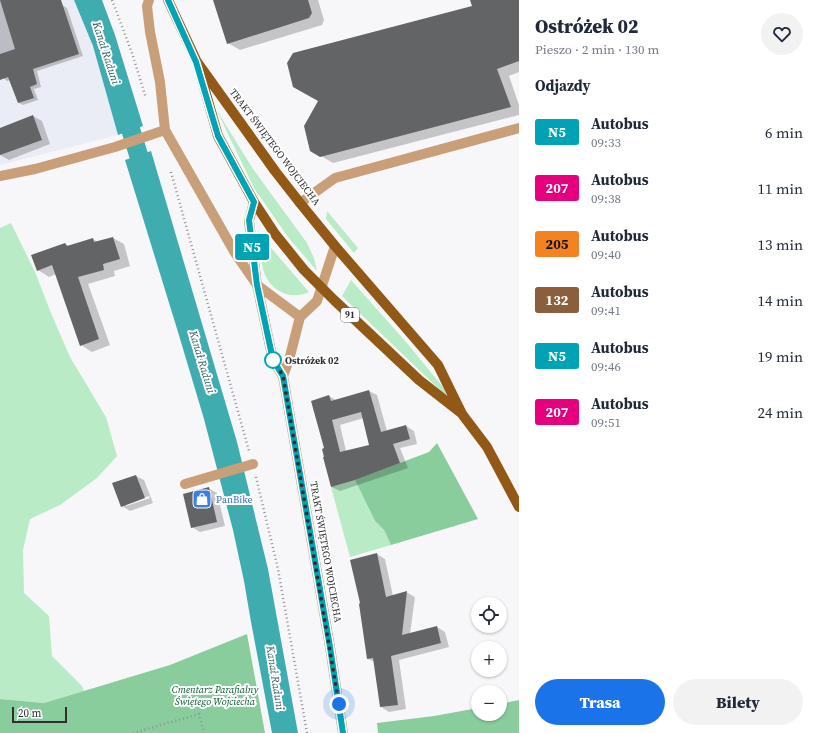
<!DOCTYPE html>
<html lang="pl">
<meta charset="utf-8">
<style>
:root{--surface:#fff;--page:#f2f2f3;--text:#1f2937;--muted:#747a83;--accent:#1a73e8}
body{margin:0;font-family:"Source Serif 4",serif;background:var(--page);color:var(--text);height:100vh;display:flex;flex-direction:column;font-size:15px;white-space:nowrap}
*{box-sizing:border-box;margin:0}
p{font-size:13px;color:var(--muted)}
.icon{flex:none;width:22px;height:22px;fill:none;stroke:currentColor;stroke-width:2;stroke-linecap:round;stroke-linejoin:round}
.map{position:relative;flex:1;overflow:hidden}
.sheet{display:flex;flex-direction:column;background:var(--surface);width:300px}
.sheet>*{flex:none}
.badge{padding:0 8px;border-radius:3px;font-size:14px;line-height:26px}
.buttons{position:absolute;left:471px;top:597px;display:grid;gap:8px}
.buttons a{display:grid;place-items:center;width:36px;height:36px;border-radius:50%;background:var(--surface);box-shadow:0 1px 3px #0004;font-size:20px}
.scale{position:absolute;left:12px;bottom:10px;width:55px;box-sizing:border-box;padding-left:4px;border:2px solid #2f2f30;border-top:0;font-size:11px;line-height:14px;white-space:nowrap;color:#2f2f30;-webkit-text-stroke:3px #fff;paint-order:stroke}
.you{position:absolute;width:20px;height:20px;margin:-10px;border:3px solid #fff;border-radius:50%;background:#1a73e8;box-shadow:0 0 0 6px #1a73e833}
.map>.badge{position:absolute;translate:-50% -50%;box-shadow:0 0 0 2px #fff}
h2{padding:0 16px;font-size:15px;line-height:36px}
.round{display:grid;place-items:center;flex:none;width:42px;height:42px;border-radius:21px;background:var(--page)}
.head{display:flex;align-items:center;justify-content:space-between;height:68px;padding:0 16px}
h1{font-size:19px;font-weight:800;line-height:30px}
.cta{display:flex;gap:8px;margin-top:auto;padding:8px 16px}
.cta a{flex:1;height:46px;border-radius:24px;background:var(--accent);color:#fff;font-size:16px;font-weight:800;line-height:46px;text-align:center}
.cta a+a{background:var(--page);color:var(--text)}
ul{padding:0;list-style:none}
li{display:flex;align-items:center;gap:12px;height:56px;padding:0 16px}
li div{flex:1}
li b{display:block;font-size:15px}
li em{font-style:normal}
li .badge{min-width:44px;font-weight:700;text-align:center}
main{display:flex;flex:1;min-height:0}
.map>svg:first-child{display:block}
.built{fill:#ebedf6}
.green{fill:#b9ebc6}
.forest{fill:#89cd9d}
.water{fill:#3fadb0}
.shadow{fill:#0003;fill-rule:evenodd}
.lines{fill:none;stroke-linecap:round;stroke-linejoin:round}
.canal{stroke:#3fadb0;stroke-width:19}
.building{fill:#636465;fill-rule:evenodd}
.path{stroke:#929293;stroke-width:2.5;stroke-dasharray:1 3;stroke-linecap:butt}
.lane{stroke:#c99f79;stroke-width:10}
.street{stroke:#c99f79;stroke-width:10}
.primary{stroke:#925815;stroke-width:10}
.line-casing{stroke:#fff;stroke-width:9}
.line{stroke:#00a3b4;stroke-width:6}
.walk{stroke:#2f2f30;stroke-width:4;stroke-dasharray:0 7.2}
.stop-dot{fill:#fff;stroke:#00a3b4;stroke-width:2}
.labels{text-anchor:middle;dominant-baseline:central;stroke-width:4;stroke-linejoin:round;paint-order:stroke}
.shield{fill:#fff;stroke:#6d6d6e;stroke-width:1}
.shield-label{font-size:9px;font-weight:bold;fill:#2f2f30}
.street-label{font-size:10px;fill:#2f2f30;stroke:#fff}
.stop-label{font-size:10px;font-weight:bold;fill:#2f2f30;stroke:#fff;text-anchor:start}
.shop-label{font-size:10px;fill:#366cbe;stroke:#fff;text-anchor:start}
.park-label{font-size:10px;font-style:italic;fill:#04582c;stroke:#fff}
.water-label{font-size:11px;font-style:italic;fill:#2c5b5c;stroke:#fff}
</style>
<main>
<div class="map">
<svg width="519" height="733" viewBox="0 0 519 733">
<rect width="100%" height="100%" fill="#f7f7f9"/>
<path class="built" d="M0,0h74l19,46 25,89 -118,30z"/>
<path class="green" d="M216,109l37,60 54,74 7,15 3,13 -29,-34 -34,-49z
M327,211l31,37 -4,5 -28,-34z
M11,223l24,49 16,41 19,44 36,60 11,39 -20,22 -37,27 -30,14 -7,31 1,43 25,23 3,40 30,30 2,5 -40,12 -44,-4v-471z
M260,235l49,57c-16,8 -36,1 -44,-17 -5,-12 -4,-27 -5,-40z
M351,280l55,62 42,51 -3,2 -103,-99z
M355,480l20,41 9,9 7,15 -41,12 -19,-70z"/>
<path class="forest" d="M437,443l41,76 -87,26 -7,-15 -9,-9 -20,-41 74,-28z
M247,634l18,99h-265v-34l44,4 126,-38z
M519,700v33h-141l-1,-10 57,-7 44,-8v6h22v-10z"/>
<path class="water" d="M74,0h28l13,35 28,91 -25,9 -25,-89z
M151,151l86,291 31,127 30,164h-26l-21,-111 -7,-41 -11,-51 -29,-111 -26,-87 -53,-172z"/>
<path class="shadow" d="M0,0h59l3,5 5,3 16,48 -46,15 4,16 -7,2 4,11 -15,5 -4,-2 -9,-23 -3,1 -7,-6z
M214,0h104l6,20 -2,5 -82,25 -12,-7z
M471,0h47l1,4v68l-10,4 10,29v10l-186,48 -22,-13 163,-143z
M33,116l9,5 8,23 -41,16 -9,-5v-26z
M113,238l11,6 6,22 -16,5 1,5 -27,8 22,61 -18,7 -11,-7 -25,-71 -7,3 -11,-7 27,-26 4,2 24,-7 5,3z
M369,391l8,4 10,36 19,-5 8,5 3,13 -17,4 8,20 -68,23 -8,-4 -7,-38 4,-53 7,4zM364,418l7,28 -25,5 -6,-26z
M136,476l8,4 9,23 -23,8 -8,-5zM149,496l1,2 -24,8v-2z
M208,488l9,5 8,33 -25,6 -8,-5z
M377,554l8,5 8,37 13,-4 9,5 -5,37 27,-7 8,5 4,15 -50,13 7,49 -17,3 -8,-5 -6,-45 -7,-3z"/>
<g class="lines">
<path class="canal" d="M123,105l23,74"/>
</g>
<path class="building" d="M0,0h61l18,54 -46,15 4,15 -7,3 4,11 -16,5 -10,-26 -8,3v-26l15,-5z
M213,0h95l4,13 -3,5 -82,26z
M470,0h49v61l-22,8 14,38 -191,50 -10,-6 -6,-25 14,-25 -25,-14 -6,-24 6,-10 179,-47z
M33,115l9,25 -42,15v-27z
M113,237l7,22 -17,5 1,6 -26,7 21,62 -19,7 -28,-81 -15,6 -6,-16 34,-12 2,3 26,-8 1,4z
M369,390l12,42 25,-7 4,14 -17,5 7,19 -45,17 -24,7 -8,-30h1l-2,-8 2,-1 -13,-47 18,-6 2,6zM361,412l8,33 -29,7 -8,-32z
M136,475l9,23 -24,9 -9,-24z
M209,487l8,35 -26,6 -8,-34z
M377,553l9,44 21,-6 -5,44 35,-9 4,17 -50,13 7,49 -18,2 -7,-49 -6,1 -8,-55 1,-1 -10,-43z"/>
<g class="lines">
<path class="path" d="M112,0l20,53 14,45
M171,172l78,279
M256,477l22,92 29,164
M133,733l66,-19 5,19"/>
<path class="lane" d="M300,203l35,-25 184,-50
M185,484l68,-20"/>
<path class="street" d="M149,0l-2,6 3,26 10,50 5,48 70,123 22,32 43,32
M0,176l35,-7 80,-22 50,-17
M254,202l-5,19 8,64 16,75 10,16 47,271 13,86
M283,376l6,-16 11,-43 17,-16 18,-55"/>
<path class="primary" d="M168,0l29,62 21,74 36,66 21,32 29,36 30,30 85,80 41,32
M197,62l78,109 25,32 35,43 103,119 24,49 25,33 32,60"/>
</g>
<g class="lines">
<defs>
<path id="line" d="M168,0l28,62 22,74 36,66 -5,18 8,65 16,75 10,16 47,271 13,86"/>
</defs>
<use href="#line" class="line-casing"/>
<use href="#line" class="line"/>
<path class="walk" d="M273,360l10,16 56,328"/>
</g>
<defs>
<symbol id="shop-square" viewBox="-11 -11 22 22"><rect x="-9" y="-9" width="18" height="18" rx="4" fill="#3f7fe0" stroke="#fff"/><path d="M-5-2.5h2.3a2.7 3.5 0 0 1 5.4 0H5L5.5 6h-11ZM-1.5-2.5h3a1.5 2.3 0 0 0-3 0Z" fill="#fff"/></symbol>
</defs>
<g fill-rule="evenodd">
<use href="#shop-square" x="191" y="488" width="22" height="22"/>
</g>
<circle class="stop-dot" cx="273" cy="360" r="8"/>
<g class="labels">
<rect class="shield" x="341" y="308" width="18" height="14" rx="3"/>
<g class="shield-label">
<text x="350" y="315">91</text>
</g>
<g class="street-label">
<text transform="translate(275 147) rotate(53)">TRAKT ŚWIĘTEGO WOJCIECHA</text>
<text transform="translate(326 552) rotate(80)">TRAKT ŚWIĘTEGO WOJCIECHA</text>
</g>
<g class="stop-label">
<text x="285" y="360">Ostróżek 02</text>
</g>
<g class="shop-label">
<text x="216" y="499">PanBike</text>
</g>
<g class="park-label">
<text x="215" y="689">Cmentarz Parafialny<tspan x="215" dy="12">Świętego Wojciecha</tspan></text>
</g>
<g class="water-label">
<text transform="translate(106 53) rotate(72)">Kanał Raduni</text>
<text transform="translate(202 362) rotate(73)">Kanał Raduni</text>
<text transform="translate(275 678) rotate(81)">Kanał Raduni</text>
</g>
</g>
</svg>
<div class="buttons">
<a><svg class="icon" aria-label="locate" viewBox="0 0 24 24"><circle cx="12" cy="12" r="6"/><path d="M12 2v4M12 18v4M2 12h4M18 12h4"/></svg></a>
<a>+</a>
<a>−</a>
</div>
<div class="scale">20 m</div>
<div class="you" style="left:339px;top:704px"></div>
<b class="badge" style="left:252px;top:247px;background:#00a3b4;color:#fff">N5</b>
</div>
<section class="sheet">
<div class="head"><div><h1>Ostróżek 02</h1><p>Pieszo · 2 min · 130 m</p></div><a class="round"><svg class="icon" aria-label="heart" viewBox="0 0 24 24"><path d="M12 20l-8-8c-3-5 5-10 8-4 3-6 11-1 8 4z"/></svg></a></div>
<h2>Odjazdy</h2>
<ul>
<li><span class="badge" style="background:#00a3b4;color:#fff">N5</span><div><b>Autobus</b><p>09:33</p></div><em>6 min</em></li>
<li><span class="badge" style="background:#e6007e;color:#fff">207</span><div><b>Autobus</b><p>09:38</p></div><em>11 min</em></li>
<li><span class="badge" style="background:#f58220;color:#111">205</span><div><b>Autobus</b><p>09:40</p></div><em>13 min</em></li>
<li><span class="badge" style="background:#8b5e3c;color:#fff">132</span><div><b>Autobus</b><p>09:41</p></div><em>14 min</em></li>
<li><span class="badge" style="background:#00a3b4;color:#fff">N5</span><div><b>Autobus</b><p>09:46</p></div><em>19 min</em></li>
<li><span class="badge" style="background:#e6007e;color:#fff">207</span><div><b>Autobus</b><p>09:51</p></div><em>24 min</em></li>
</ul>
<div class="cta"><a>Trasa</a><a>Bilety</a></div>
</section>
</main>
